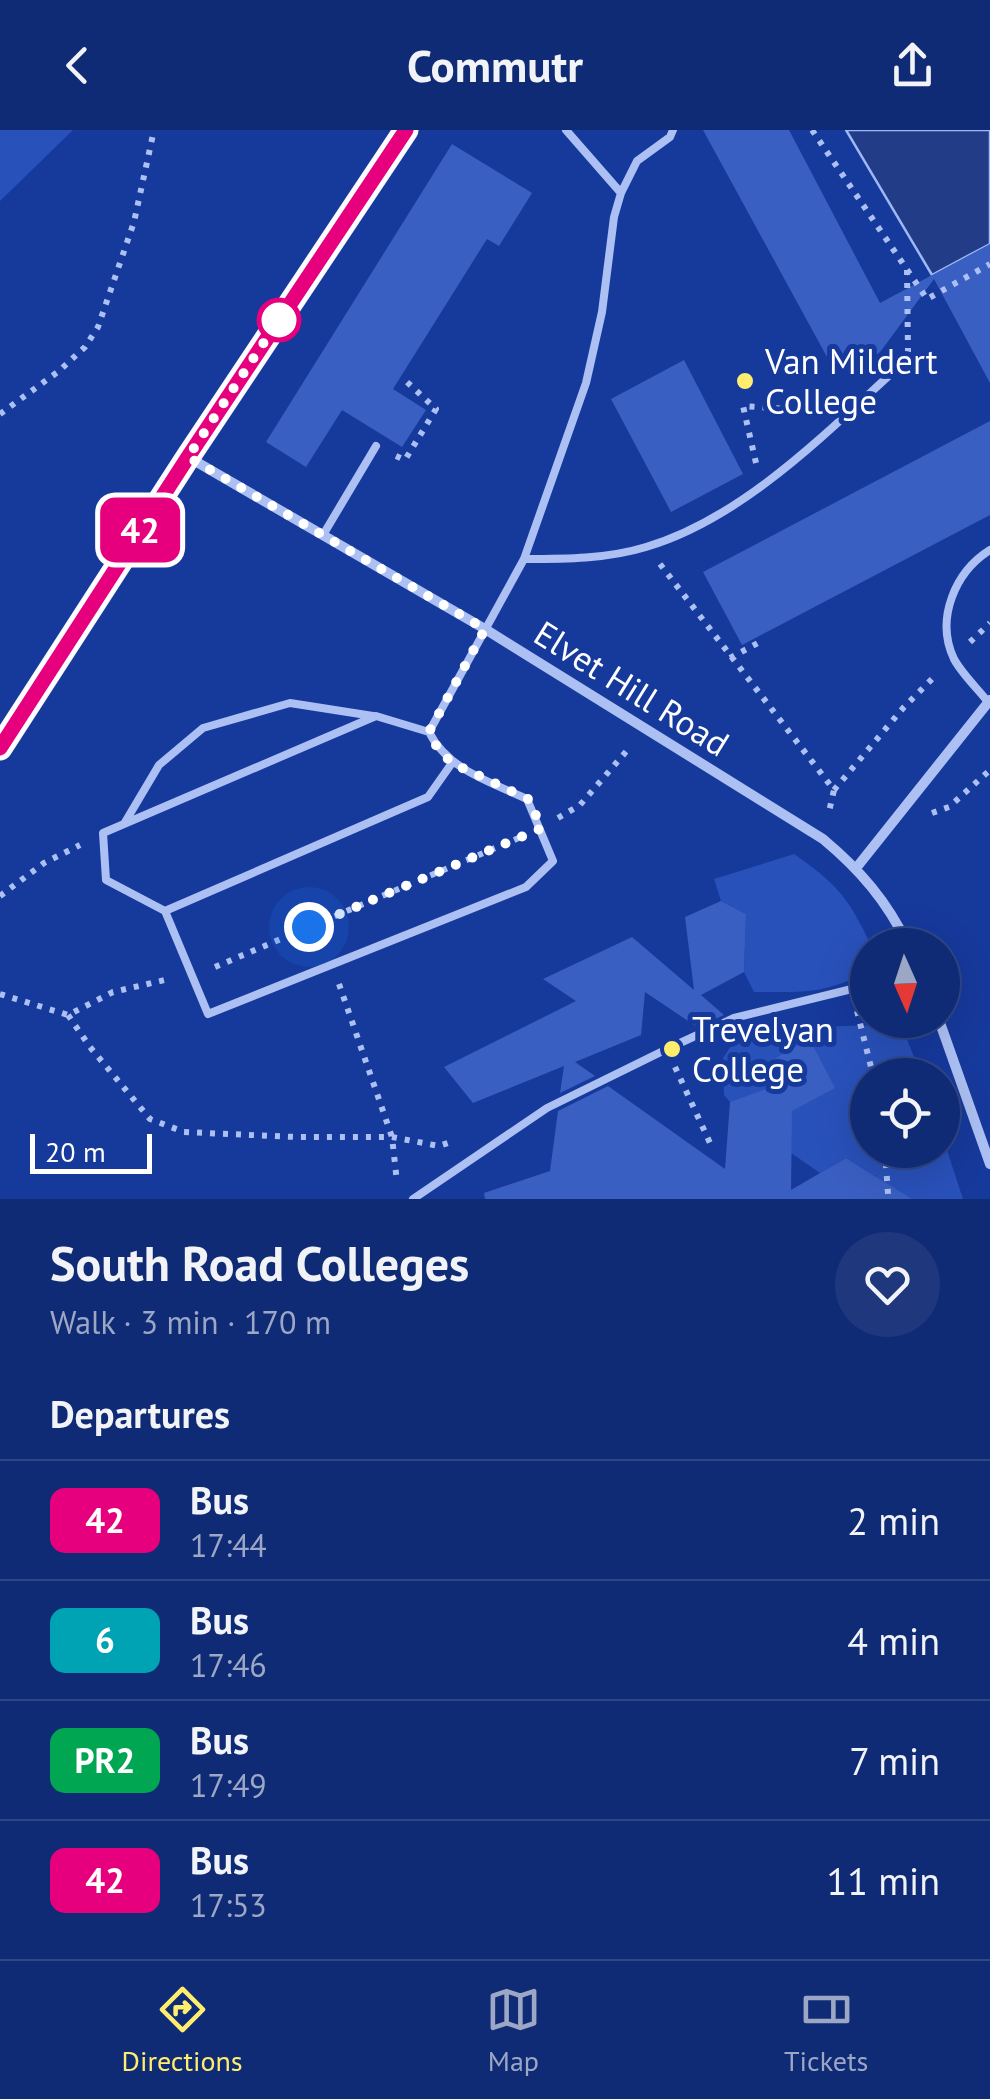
<!DOCTYPE html>
<meta charset="utf-8">
<style>
:root{--surface:#102b75;--page:#1e377d;--text:#f1f3f6;--muted:#9ca7c5;--line:#304787;--accent:#ffee6e}
body{margin:0;font-family:"PT Sans",sans-serif;background:var(--page);color:var(--text);height:100vh;display:flex;flex-direction:column;font-size:38px;white-space:nowrap}
*{box-sizing:border-box;margin:0}
p{font-size:32px;color:var(--muted)}
.icon{flex:none;width:55px;height:55px;fill:none;stroke:currentColor;stroke-width:2;stroke-linecap:round;stroke-linejoin:round}
.map{position:relative;height:1069px;overflow:hidden}
.sheet{display:flex;flex-direction:column;background:var(--surface);flex:1}
.sheet>*{flex:none}
.badge{padding:0 20px;border-radius:15px;font-size:35px;line-height:65px}
.needle{width:65px;rotate:177deg}
.tools{position:absolute;left:850px;top:798px;display:grid;gap:20px}
.tools a{display:grid;place-items:center;width:110px;height:110px;border-radius:50%;background:var(--surface);box-shadow:0 10px 40px #0002,0 0 0 2px var(--line);font-size:50px}
.scale{position:absolute;left:30px;bottom:25px;width:122px;box-sizing:border-box;padding-left:10px;border:5px solid #fff;border-top:0;font-size:28px;line-height:35px;white-space:nowrap;color:#fff;-webkit-text-stroke:8px #16399c;paint-order:stroke}
.you{position:absolute;width:50px;height:50px;margin:-25px;border:8px solid #fff;border-radius:50%;background:#1a73e8;box-shadow:0 0 0 15px #1a73e833}
.map>.badge{position:absolute;translate:-50% -50%;box-shadow:0 0 0 5px #fff}
h2{padding:0 50px;font-size:38px;line-height:90px}
.round{display:grid;place-items:center;flex:none;width:105px;height:105px;border-radius:52px;background:var(--page)}
.headline{display:flex;align-items:center;justify-content:space-between;height:170px;padding:0 50px}
h1{font-size:48px;font-weight:600;line-height:75px}
ul{padding:0;list-style:none}
li{display:flex;align-items:center;gap:30px;height:120px;padding:0 50px;border-top:2px solid var(--line)}
li div{flex:1}
li b{display:block;font-size:38px}
li em{font-style:normal}
li .badge{min-width:110px;font-weight:700;text-align:center}
header{display:flex;justify-content:space-between;align-items:center;height:130px;padding:0 50px;background:var(--surface);font-size:45px;font-weight:600}
.tabs{display:flex;justify-content:space-around;align-items:center;height:140px;border-top:2px solid var(--line);background:var(--surface);font-size:28px;color:var(--muted)}
.tabs a{display:grid;justify-items:center;gap:5px}
.tabs .current{color:var(--accent)}
.map>svg:first-child{display:block}
.green{fill:#2951ba}
.water{fill:#233c88;stroke:#9eb8f5;stroke-width:2.5}
.building{fill:#3a5fc2}
.lines{fill:none;stroke-linecap:round;stroke-linejoin:round}
.path{stroke:#acc0f3;stroke-width:6;stroke-dasharray:5 8;stroke-linecap:butt}
.lane{stroke:#acc0f3;stroke-width:8}
.street{stroke:#acc0f3;stroke-width:10}
.primary{stroke:#f8f9ff;stroke-width:25}
.line-casing{stroke:#fff;stroke-width:22}
.line{stroke:#e6007e;stroke-width:15}
.walk{stroke:#fff;stroke-width:10;stroke-dasharray:0 18}
.stop-dot{fill:#fff;stroke:#e6007e;stroke-width:5}
.poi-dot{fill:#ffee6e;stroke:#16399c;stroke-width:4}
.labels{text-anchor:middle;dominant-baseline:central;stroke-width:10;stroke-linejoin:round;paint-order:stroke}
.poi-label{font-size:35px;fill:#fff;stroke:#16399c;text-anchor:start}
.street-label{font-size:35px;fill:#fff;stroke:#16399c}
</style>
<header><svg class="icon" aria-label="back" viewBox="0 0 24 24"><path d="M15 5l-7 7 7 7"/></svg>Commutr<svg class="icon" aria-label="share" viewBox="0 0 24 24"><path d="M12 15V3M7 8l5-5 5 5M5 13v7h14v-7"/></svg></header>
<div class="map">
<svg width="990" height="1069" viewBox="0 0 990 1069">
<rect width="100%" height="100%" fill="#16399c"/>
<path class="green" d="M0,0h73l-73,71z
M794,724c44,31 54,43 77,91h-3l-1,25c-37,25 -69,22 -113,22l-10,-20 2,-58 -25,-13 -7,-22z
M901,894l20,51h-53v75h74l1,-12 20,61h-86v-22l-31,-19 -26,15 -29,-20 -18,-52 -43,1 -6,-7 -1,-37 14,-21 24,-8z"/>
<path class="water" d="M846,0h144v114l-58,31z"/>
<path class="building" d="M703,0h86l91,173 110,-59v139l-56,-104 -59,80 -16,8 -26,1z
M452,14l80,49 -33,53 -12,-7 -94,150 33,21 -24,37 -60,-37 -36,57 -40,-25z
M684,230l59,114 -72,38 -60,-113z
M990,291v94l-248,130 -39,-73z
M721,771l25,13 -2,58 -43,23 23,20 -27,12 -52,-35 -4,43 -66,27 20,14 -35,17 4,-27 -91,37 -29,-36 132,-66 -33,-22 89,-42 62,53 -9,-73z
M809,908l26,50 -43,23 -1,79 55,-32 66,41h-427l-1,-6 66,-22 8,-60 50,-25 117,83 5,-67 42,-15 -1,-26z"/>
<g class="lines">
<path class="path" d="M812,0l115,169 63,-35
M907,140l1,82
M0,284l59,-43 26,-24 13,-20 36,-105 20,-92
M396,326l9,4 31,-51 -29,-27
M756,333l-13,-57 73,5
M660,434l174,226 -6,26
M970,512l20,-19
M730,528l28,-15
M834,660l70,-83 32,-32
M932,683l17,-6 41,-37
M558,688l22,-13 50,-58
M0,766l44,-33 36,-18
M215,837l306,-130
M339,854l53,153 5,45
M0,864l68,21 45,-23 56,-13
M857,881l16,64
M68,885l22,32 60,72 34,13 112,5h96l47,9 9,-3
M675,937l35,76
M885,1020l3,44"/>
<path class="lane" d="M566,0l55,63
M323,405l53,-89
M524,429c41,0 83,0 122,-12 95,-28 177,-111 249,-177
M988,572c-10,-13 -26,-28 -34,-43 -19,-40 1,-87 36,-109
M376,586l53,16c19,38 62,50 98,67l26,62 -27,26 -318,127 -43,-103 -59,-31 -3,-47z
M429,602l95,-173 62,-176 16,-71 12,-95 7,-24 16,-32 33,-24 3,-7
M124,694l35,-59 44,-37 87,-25 83,13
M165,781l263,-114 24,-34
M413,1069l134,-91 120,-59 67,-31 134,-33"/>
<path class="street" d="M188,327l297,172 338,210c37,31 64,62 85,106
M857,737l133,-167
M939,890l51,144"/>
<path class="primary" d="M0,618l188,-291 218,-327"/>
</g>
<g class="lines">
<defs>
<path id="line" d="M0,618l188,-291 218,-327"/>
</defs>
<use href="#line" class="line-casing"/>
<use href="#line" class="line"/>
<path class="walk" d="M279,190l7,-11 -98,148 297,172 -56,103 9,17 14,14 76,36 14,29 -233,99"/>
</g>
<circle class="stop-dot" cx="279" cy="190" r="20"/>
<g class="poi-dot">
<circle cx="745" cy="251" r="10"/>
<circle cx="672" cy="919" r="10"/>
</g>
<g class="labels">
<g class="poi-label">
<text x="765" y="231">Van Mildert<tspan x="765" dy="40">College</tspan></text>
<text x="692" y="899">Trevelyan<tspan x="692" dy="40">College</tspan></text>
</g>
<g class="street-label">
<text transform="translate(632 558) rotate(32)">Elvet Hill Road</text>
</g>
</g>
</svg>
<div class="tools">
<a><svg class="needle" viewBox="-14 -14 28 28"><path d="M0-13l5 13h-10z" fill="#e53935"/><path d="M0 13l5-13h-10z" fill="#9ca7c5"/></svg></a>
<a><svg class="icon" aria-label="locate" viewBox="0 0 24 24"><circle cx="12" cy="12" r="6"/><path d="M12 2v4M12 18v4M2 12h4M18 12h4"/></svg></a>
</div>
<div class="scale">20 m</div>
<div class="you" style="left:309px;top:797px"></div>
<b class="badge" style="left:140px;top:400px;background:#e6007e;color:#fff">42</b>
</div>
<section class="sheet">
<div class="headline"><div><h1>South Road Colleges</h1><p>Walk · 3 min · 170 m</p></div><a class="round"><svg class="icon" aria-label="heart" viewBox="0 0 24 24"><path d="M12 20l-8-8c-3-5 5-10 8-4 3-6 11-1 8 4z"/></svg></a></div>
<h2>Departures</h2>
<ul>
<li><span class="badge" style="background:#e6007e;color:#fff">42</span><div><b>Bus</b><p>17:44</p></div><em>2 min</em></li>
<li><span class="badge" style="background:#00a3b4;color:#fff">6</span><div><b>Bus</b><p>17:46</p></div><em>4 min</em></li>
<li><span class="badge" style="background:#00a651;color:#fff">PR2</span><div><b>Bus</b><p>17:49</p></div><em>7 min</em></li>
<li><span class="badge" style="background:#e6007e;color:#fff">42</span><div><b>Bus</b><p>17:53</p></div><em>11 min</em></li>
</ul>
</section>
<nav class="tabs">
<a class="current"><svg class="icon" aria-label="directions" viewBox="0 0 24 24"><path d="M12 3l9 9-9 9-9-9zM9 14v-3h6M13 9l2 2-2 2"/></svg>Directions</a>
<a><svg class="icon" aria-label="map" viewBox="0 0 24 24"><path d="M3 6l6-2 6 2 6-2v14l-6 2-6-2-6 2zM9 4v14M15 6v14"/></svg>Map</a>
<a><svg class="icon" aria-label="tickets" viewBox="0 0 24 24"><path d="M3 7h18v10H3zM15 7v10"/></svg>Tickets</a>
</nav>
